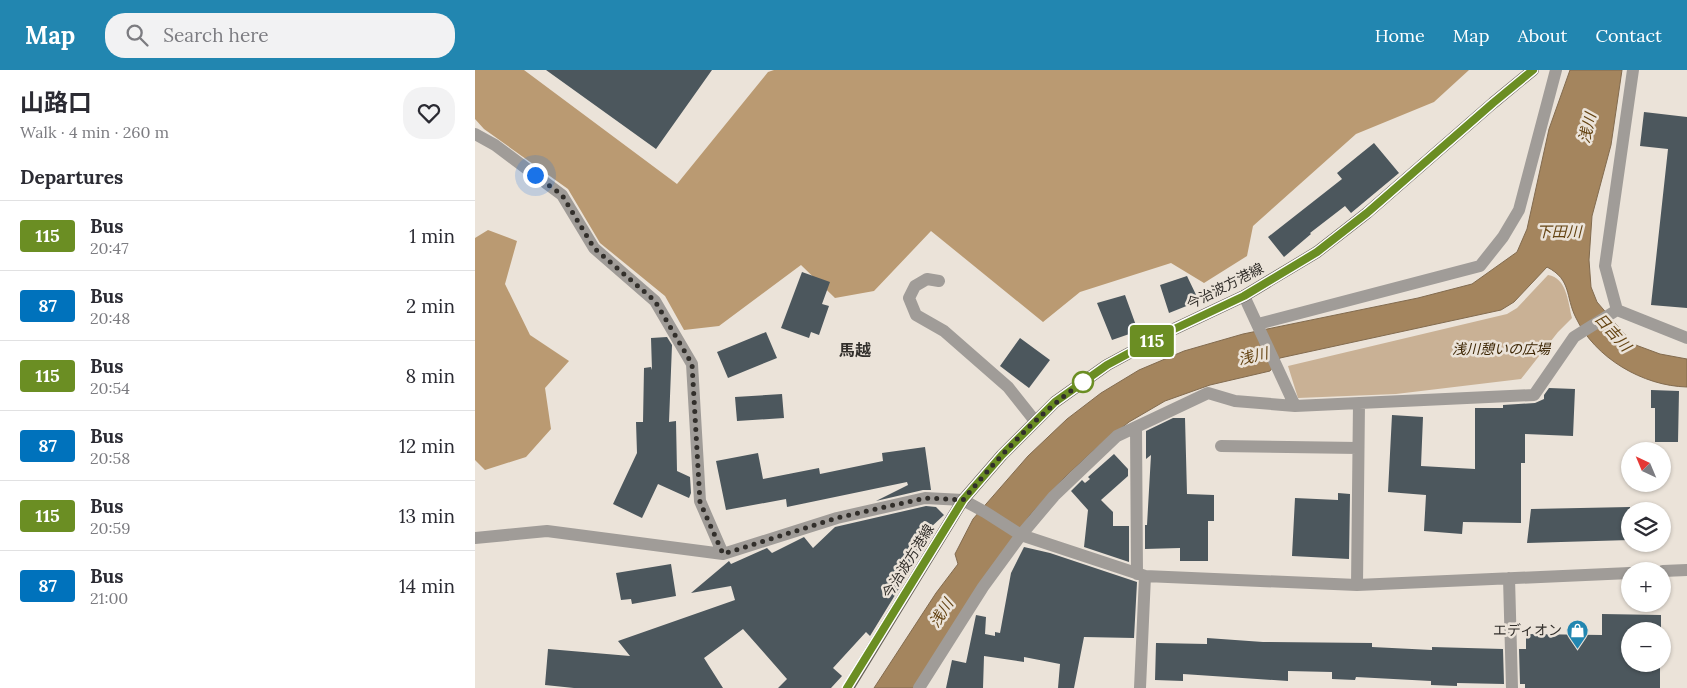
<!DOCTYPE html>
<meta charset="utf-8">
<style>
:root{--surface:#fff;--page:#f2f2f3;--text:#2b2b33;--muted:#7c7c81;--line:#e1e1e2;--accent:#2286b0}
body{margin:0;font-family:Lora,"Noto Sans JP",serif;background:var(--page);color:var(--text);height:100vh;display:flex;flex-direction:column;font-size:19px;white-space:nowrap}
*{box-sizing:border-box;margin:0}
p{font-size:16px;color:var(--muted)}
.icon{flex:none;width:28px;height:28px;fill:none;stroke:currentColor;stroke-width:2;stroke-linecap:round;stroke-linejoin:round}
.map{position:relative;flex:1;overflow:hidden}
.side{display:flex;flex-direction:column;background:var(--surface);width:475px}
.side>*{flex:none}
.badge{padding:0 10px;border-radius:4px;font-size:18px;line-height:32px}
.needle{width:32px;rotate:316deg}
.controls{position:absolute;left:1146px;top:372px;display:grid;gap:10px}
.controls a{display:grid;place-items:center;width:50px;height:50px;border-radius:50%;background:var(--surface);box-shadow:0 1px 4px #0004;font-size:25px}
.you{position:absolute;width:25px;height:25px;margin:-12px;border:4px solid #fff;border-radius:50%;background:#1a73e8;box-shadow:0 0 0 8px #1a73e833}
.map>.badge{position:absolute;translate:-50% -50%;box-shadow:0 0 0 2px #fff}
h2{padding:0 20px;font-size:19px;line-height:45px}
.round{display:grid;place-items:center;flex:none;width:52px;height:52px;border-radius:20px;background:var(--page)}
.headline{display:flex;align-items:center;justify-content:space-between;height:85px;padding:0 20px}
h1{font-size:24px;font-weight:700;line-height:38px}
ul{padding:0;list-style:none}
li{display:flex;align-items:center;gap:15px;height:70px;padding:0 20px;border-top:1px solid var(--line)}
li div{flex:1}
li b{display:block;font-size:19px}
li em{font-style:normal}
li .badge{min-width:55px;font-weight:700;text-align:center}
header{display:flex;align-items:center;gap:30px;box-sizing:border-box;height:70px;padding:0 25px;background:var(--accent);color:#fff}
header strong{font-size:24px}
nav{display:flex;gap:28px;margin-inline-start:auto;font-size:18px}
.search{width:350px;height:45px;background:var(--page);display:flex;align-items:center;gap:12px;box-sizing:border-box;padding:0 18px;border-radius:20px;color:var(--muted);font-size:19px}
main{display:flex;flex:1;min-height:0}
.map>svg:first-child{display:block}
.green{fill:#c9b195}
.forest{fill:#ba9a72}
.water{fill:#a4855e;stroke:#826b4f}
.building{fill:#4c575d}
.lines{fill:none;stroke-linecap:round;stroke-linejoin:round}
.minor{stroke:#a09c98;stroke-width:12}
.major{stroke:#676159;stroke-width:12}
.line-casing{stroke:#fff;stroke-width:11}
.line{stroke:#6b8e23;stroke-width:8}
.walk{stroke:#322f2b;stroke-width:5;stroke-dasharray:0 9}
.stop-dot{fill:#fff;stroke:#6b8e23;stroke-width:2.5}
.labels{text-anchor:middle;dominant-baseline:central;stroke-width:5;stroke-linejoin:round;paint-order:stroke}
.street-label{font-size:14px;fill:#322f2b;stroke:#ebe3d9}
.park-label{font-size:14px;font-style:italic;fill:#3d2604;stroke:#ebe3d9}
.poi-label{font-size:14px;fill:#322f2b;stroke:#ebe3d9;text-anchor:end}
.water-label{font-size:15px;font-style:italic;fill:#654413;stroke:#ebe3d9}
.quarter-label{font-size:16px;font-weight:bold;fill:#322f2b;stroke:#ebe3d9}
</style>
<header>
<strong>Map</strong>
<div class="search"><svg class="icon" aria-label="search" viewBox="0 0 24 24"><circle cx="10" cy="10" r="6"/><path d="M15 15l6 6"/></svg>Search here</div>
<nav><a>Home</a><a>Map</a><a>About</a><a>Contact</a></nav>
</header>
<main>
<section class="side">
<div class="headline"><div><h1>山路口</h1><p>Walk · 4 min · 260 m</p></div><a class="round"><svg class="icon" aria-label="heart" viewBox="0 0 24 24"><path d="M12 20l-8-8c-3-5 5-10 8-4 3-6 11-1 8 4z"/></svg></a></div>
<h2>Departures</h2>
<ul>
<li><span class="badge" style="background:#6b8e23;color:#fff">115</span><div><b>Bus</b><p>20:47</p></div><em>1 min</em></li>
<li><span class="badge" style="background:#0072bc;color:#fff">87</span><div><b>Bus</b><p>20:48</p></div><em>2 min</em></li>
<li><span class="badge" style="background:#6b8e23;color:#fff">115</span><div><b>Bus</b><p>20:54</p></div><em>8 min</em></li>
<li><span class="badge" style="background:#0072bc;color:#fff">87</span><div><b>Bus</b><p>20:58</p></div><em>12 min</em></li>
<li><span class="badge" style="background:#6b8e23;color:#fff">115</span><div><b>Bus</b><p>20:59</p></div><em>13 min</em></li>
<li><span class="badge" style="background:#0072bc;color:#fff">87</span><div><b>Bus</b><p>21:00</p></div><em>14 min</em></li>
</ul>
</section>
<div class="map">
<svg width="1212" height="618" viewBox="0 0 1212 618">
<rect width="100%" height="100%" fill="#ebe3d9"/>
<path class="green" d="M1073,205c19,3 20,27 24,43l-14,14 -37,47 -125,15 -98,4 -10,-32 219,-52 10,-6z"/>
<path class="forest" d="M0,0h49l153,114 91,-112 6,-2h695l-35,32 -78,32 -103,92 -6,30 -43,27 -33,-20 -91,29 -37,30 -112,-91 -57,60 -39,7 -34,-33 -82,61 -35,4 -19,-34 -65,-53 -32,-54 -84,-60 -9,-10z
M13,160l29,11 -12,43 25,51 39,26 -24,27 6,41 -25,28 -41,13 -10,-10v-222z"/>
<path class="water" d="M1095,0h52l-11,75 -19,71 -3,44 2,27 6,15 36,42 27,10 27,5v28c-44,-1 -92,-29 -111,-69 -11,-22 -4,-38 -29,-51l-33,35 -13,8 -221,48 -10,13 -60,14 -45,16 -36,21 -35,28 -30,28 -34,37 -116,173h-40l62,-95 22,-29 -3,-10 18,-35 55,-63 39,-37 34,-26 38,-23 45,-19 59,-17 175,-36 54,-14 45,-32 10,-23 22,-100z"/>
<path class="building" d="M71,0h166l-56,79z
M1169,42l43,5v191l-36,-3 17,-156 -28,-3z
M899,73l25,30 -48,40 -6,-7 -35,27 1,1 -27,23 -16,-20 74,-58 -5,-6z
M327,202l28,10 -8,22 7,2 -10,29 -8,-3 -2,6 -28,-10z
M712,206l12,25 -30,12 -9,-28z
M650,225l13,36 -26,9 -15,-37z
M291,262l11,26 -49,20 -11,-26z
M192,267l5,8 -3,77 7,-1 1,50 13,6 1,16 -2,5 -31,-14 -16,34 -29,-14 24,-51 -1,-31h7l1,-54 7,-1 1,3 -1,-32z
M545,268l30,22 -21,28 -29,-22z
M1074,318l26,1 -2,47 -48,-2v29h-4v60l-58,-1 -1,12 -38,-3 2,-36 -38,-3 4,-77 31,2 -2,49 54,3v-61h28v-3l32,-2 9,-4v-4z
M1176,320l28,1 -1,51h-23v-34h-4z
M307,324l2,24 -47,3 -2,-24z
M698,348h12l2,76 27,1v26h-6v40h-28v-13l-35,1v-24h2l4,-70 -5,4v-28z
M450,377l6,43h-8l-47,11 32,-16 -1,-3 -120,25 -1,-8 -60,11 -10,-49 42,-8 5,26 56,-11 1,6 63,-13 -1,-8z
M639,384l14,15v7l-27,24 12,12v14h16v36l-45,-15 4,-37 -17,-19 11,-11 3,3 5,-4 -2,-2z
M863,423l12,1 -1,65 -57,-3 3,-58 43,2z
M451,436l10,1 8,8 -29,27 7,9 -52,85 -4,-4 -33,36 9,8 -11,12h-53l9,-9 -44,-50 -39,29 19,30h-149l-29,-3 3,-36 82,7 -12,-15 117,-41 -4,-14 -40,7 38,-32 2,3 36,-16 5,5 32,-16 9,11 22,-21z
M1155,437v33l-103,3 4,-34z
M549,477l26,6 87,29 -3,56 -50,-1 -10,51h-16l2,-24 -36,-7v5l-40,-6 -1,32h-37l6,-28 14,3 10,-48 10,2 -1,17 10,2v-4l5,1 11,-60z
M196,494l5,32 -44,8 -1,-5 -10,1 -5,-27z
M1127,544l59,1v16h-31v33h30v24h-135v-4h-5l-1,-35h7v-15l76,1z
M732,568l56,4 109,1v4l60,3v-3l71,2 1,35 -47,-1v3l-26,-1v-4l-75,-4 -1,3 -23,-1v-7l-44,-1v10l-105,-7v7l-28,-1 1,-37 51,1z"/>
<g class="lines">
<path class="minor" d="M0,64l20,11 67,50 32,53 61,53 37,63 8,137 23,53
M464,211l-12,-2 -12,7 -6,12 7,17 28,16 64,56 27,34
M769,226l51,110 239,-11 40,-58 43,-27
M1142,240l-12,-44 28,-196
M1142,240l70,28
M783,254l222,-58 23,-29 16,-27 37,-140
M661,357l1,147
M746,376l137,2
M0,468l72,-7 176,23 114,-36 88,-20 38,2 22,12 36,23 124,41 212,9 273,-12
M1188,501l24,-1
M1034,508l3,110
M882,515l2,-182
M444,618l64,-101 38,-52 33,-39 63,-60 91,-43 27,8 60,5
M665,618l5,-112"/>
<path class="major" d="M373,618l115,-188 39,-45 53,-53 52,-37 63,-34 74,-35 73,-44 50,-39 126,-110 40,-33"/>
</g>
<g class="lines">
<defs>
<path id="line" d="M372,618l116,-188 39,-45 53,-53 52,-37 63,-34 74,-35 73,-44 50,-39 126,-110 40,-33"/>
</defs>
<use href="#line" class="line-casing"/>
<use href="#line" class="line"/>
<path class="walk" d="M60,105l27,20 32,53 61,53 37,63 8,138 23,52 114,-36 88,-20 38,2c36,-43 73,-85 120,-118"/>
</g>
<defs>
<symbol id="shop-pin" viewBox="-11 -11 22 30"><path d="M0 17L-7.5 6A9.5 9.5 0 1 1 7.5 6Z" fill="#2286b0" stroke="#ebe3d9"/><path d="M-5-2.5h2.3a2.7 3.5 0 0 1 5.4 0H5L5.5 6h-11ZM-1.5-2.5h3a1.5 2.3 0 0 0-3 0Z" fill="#fff"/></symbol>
</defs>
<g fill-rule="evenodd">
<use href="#shop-pin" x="1090" y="548" width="25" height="34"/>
</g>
<circle class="stop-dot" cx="608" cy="312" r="10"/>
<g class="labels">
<g class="street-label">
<text transform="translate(750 216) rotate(-27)">今治波方港線</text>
<text transform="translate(433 491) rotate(-58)">今治波方港線</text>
</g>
<g class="park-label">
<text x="1026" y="279">浅川憩いの広場</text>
</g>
<g class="poi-label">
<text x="1087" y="560">エディオン</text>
</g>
<g class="water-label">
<text transform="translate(1112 58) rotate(-76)">浅川</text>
<text x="1084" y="161">下田川</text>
<text transform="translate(1138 262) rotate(48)">日吉川</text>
<text transform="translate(778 286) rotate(-13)">浅川</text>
<text transform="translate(466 543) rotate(-57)">浅川</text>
</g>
<g class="quarter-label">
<text x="380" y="280">馬越</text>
</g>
</g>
</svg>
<div class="controls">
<a><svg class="needle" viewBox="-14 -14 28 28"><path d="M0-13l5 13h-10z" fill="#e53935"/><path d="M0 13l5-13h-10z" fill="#7c7c81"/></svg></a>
<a><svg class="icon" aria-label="layers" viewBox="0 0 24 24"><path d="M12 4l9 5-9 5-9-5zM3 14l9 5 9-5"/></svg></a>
<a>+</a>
<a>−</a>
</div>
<div class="you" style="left:60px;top:105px"></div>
<b class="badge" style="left:677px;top:271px;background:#6b8e23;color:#fff">115</b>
</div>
</main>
